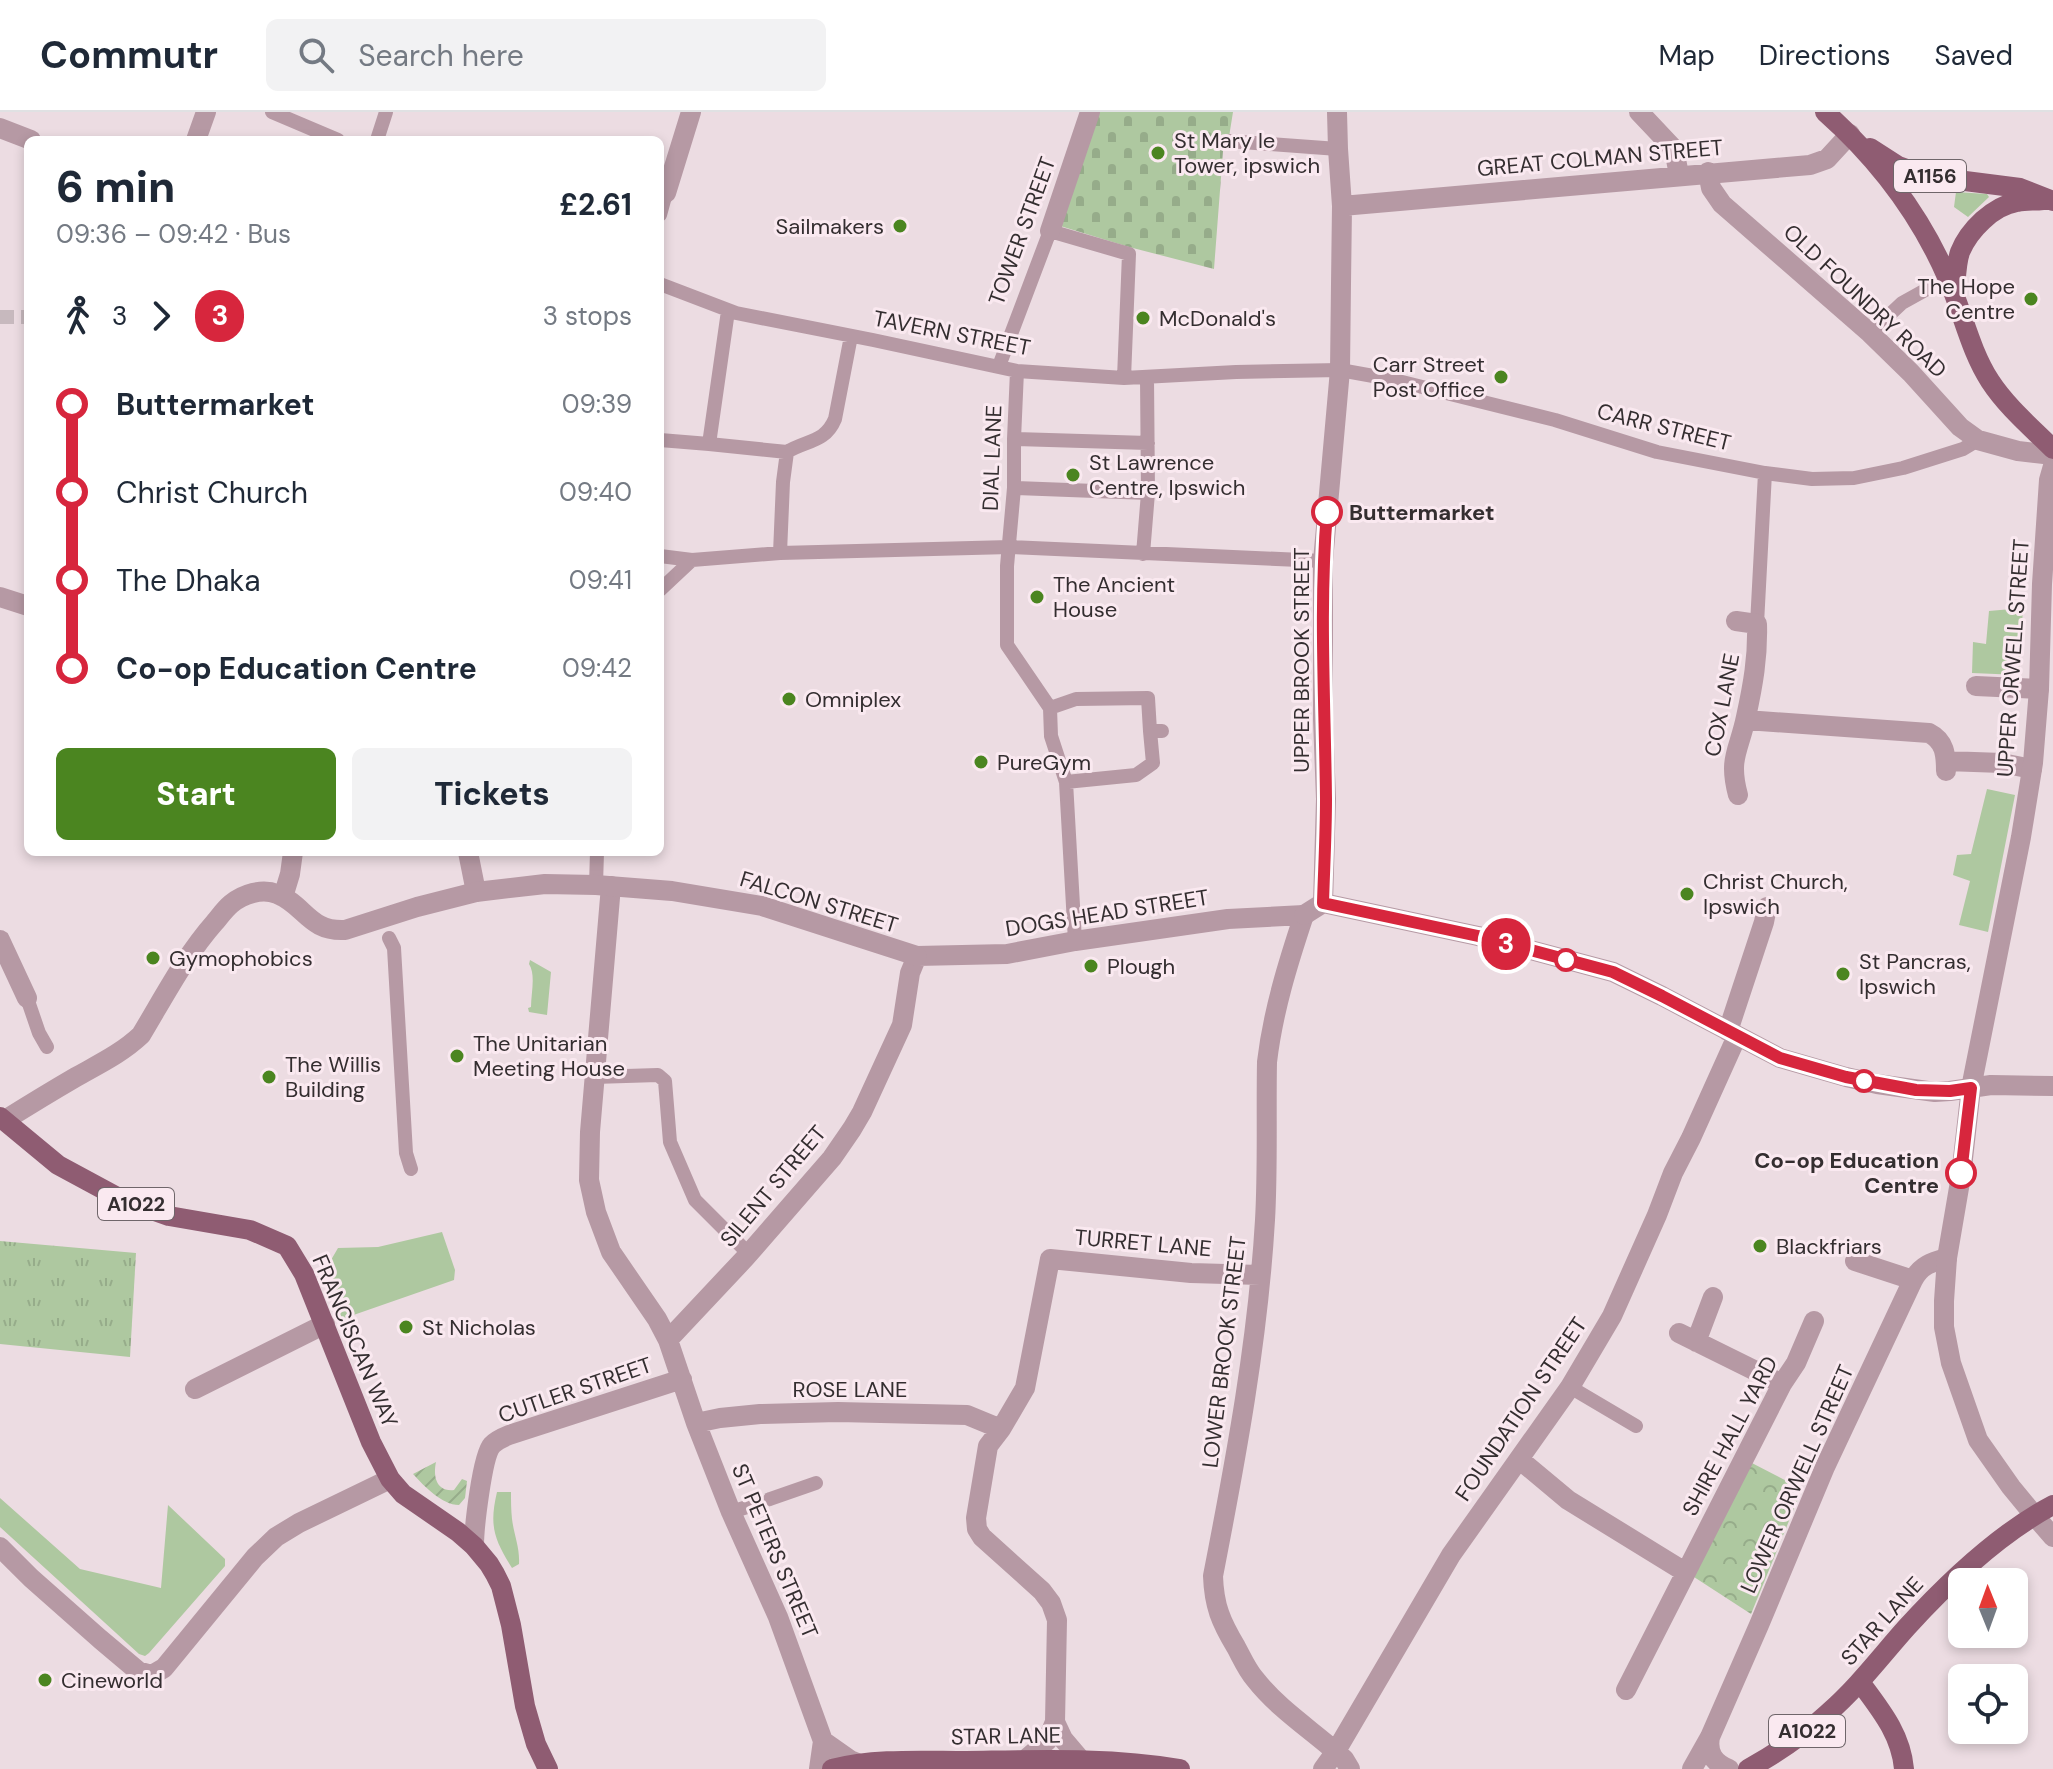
<!DOCTYPE html>
<meta charset="utf-8">
<style>
:root{--surface:#fff;--page:#f2f2f3;--text:#1f2937;--muted:#747a83;--line:#e0e1e3;--accent:#4b8520}
body{margin:0;font-family:"DM Sans",sans-serif;background:var(--page);color:var(--text);height:100vh;display:flex;flex-direction:column;font-size:30px;white-space:nowrap}
*{box-sizing:border-box;margin:0}
p{font-size:26px;color:var(--muted)}
.icon{flex:none;width:44px;height:44px;fill:none;stroke:currentColor;stroke-width:2;stroke-linecap:round;stroke-linejoin:round}
.map{position:relative;flex:1;overflow:hidden}
.side{position:absolute;left:24px;top:24px;width:640px;height:720px;display:flex;flex-direction:column;background:var(--surface);border-radius:12px;box-shadow:0 4px 12px #0003}
.side>*{flex:none}
.badge{padding:0 16px;border-radius:26px;font-size:28px;line-height:52px}
.needle{width:52px;rotate:359deg}
.tools{position:absolute;left:1948px;top:1456px;display:grid;gap:16px}
.tools a{display:grid;place-items:center;width:80px;height:80px;border-radius:12px;background:var(--surface);box-shadow:0 4px 12px #0003;font-size:40px}
.map>.badge{position:absolute;translate:-50% -50%;box-shadow:0 0 0 4px #fff}
.legs{display:flex;align-items:center;gap:12px;height:88px;padding:0 32px;font-size:26px}
.legs p{margin-inline-start:auto}
.headline{display:flex;align-items:center;justify-content:space-between;height:136px;padding:0 32px}
h1{font-size:44px;font-weight:800;line-height:60px}
.cta{display:flex;gap:16px;margin-top:auto;padding:16px 32px}
.cta a{flex:1;height:92px;border-radius:12px;background:var(--accent);color:#fff;font-size:32px;font-weight:800;line-height:92px;text-align:center}
.cta a+a{background:var(--page);color:var(--text)}
ul{padding:0 32px;list-style:none}
li{display:flex;align-items:center;gap:28px;height:88px;font-size:30px}
li i{display:grid;place-items:center;width:12px;height:100%;margin:0 10px;background:currentColor}
li i::after{content:'';width:20px;height:20px;margin:-10px;border:6px solid;border-radius:50%;background:var(--surface)}
li p{margin-inline-start:auto}
li:first-child i{background:linear-gradient(#0000 50%,currentColor 0)}
li:last-child i{background:linear-gradient(currentColor 50%,#0000 0)}
header{display:flex;align-items:center;gap:48px;box-sizing:border-box;height:112px;padding:0 40px;background:var(--surface);border-bottom:2px solid var(--line)}
header strong{font-size:38px}
nav{display:flex;gap:44px;margin-inline-start:auto;font-size:28px}
.search{width:560px;height:72px;background:var(--page);display:flex;align-items:center;gap:20px;box-sizing:border-box;padding:0 28px;border-radius:12px;color:var(--muted);font-size:30px}
.map>svg:first-child{display:block}
.grass{fill:#aec8a0}
.forest{fill:url(#forest-crowns)}
.cemetery{fill:url(#cemetery-stones)}
.park{fill:url(#park-tufts)}
.garden{fill:url(#garden-furrows)}
.lines{fill:none;stroke-linecap:round;stroke-linejoin:round}
.pedestrian-tunnel{stroke:#c7b9be;stroke-width:14;stroke-dasharray:14 7;stroke-linecap:butt}
.pedestrian{stroke:#b699a4;stroke-width:14}
.minor{stroke:#b699a4;stroke-width:20}
.tertiary{stroke:#b699a4;stroke-width:20}
.primary{stroke:#8f5c72;stroke-width:20}
.line-1-casing{stroke:#fff;stroke-width:18}
.line-1{stroke:#d7263d;stroke-width:12}
.poi-dot{fill:#4b8520;stroke:#fae9f0;stroke-width:3}
.stop-1-dot{fill:#fff;stroke:#d7263d;stroke-width:4}
.labels{text-anchor:middle;dominant-baseline:central;stroke-width:6;stroke-linejoin:round;paint-order:stroke}
.shield{fill:#fae9f0;stroke:#6f666a;stroke-width:2}
.shield-label{font-size:20px;font-weight:bold;fill:#342e30}
.poi-label{font-size:22px;fill:#342e30;stroke:#fae9f0;text-anchor:start}
.street-label{font-size:22px;fill:#342e30;stroke:#fae9f0}
.stop-label{font-size:22px;font-weight:bold;fill:#342e30;stroke:#fae9f0;text-anchor:start}
</style>
<header>
<strong>Commutr</strong>
<div class="search"><svg class="icon" aria-label="search" viewBox="0 0 24 24"><circle cx="10" cy="10" r="6"/><path d="M15 15l6 6"/></svg>Search here</div>
<nav><a>Map</a><a>Directions</a><a>Saved</a></nav>
</header>
<div class="map">
<svg width="2053" height="1657" viewBox="0 0 2053 1657">
<defs>
<pattern id="forest-crowns" width="20" height="18" patternUnits="userSpaceOnUse" patternTransform="scale(2)"><rect width="20" height="18" fill="#aec8a0"/><path d="M2 6a3 3 0 1 1 6 0M12 15a3 3 0 1 1 6 0" fill="none" stroke="#96ac8a"/></pattern>
<pattern id="cemetery-stones" width="16" height="16" patternUnits="userSpaceOnUse" patternTransform="scale(2)"><rect width="16" height="16" fill="#aec8a0"/><path d="M2 7V4a2 2 0 0 1 4 0v3zM10 15v-3a2 2 0 0 1 4 0v3z" fill="#96ac8a"/></pattern>
<pattern id="park-tufts" width="24" height="20" patternUnits="userSpaceOnUse" patternTransform="scale(2)"><rect width="24" height="20" fill="#aec8a0"/><path d="M3 7l-1-3M5 7V3M7 7l1-3M15 17l-1-3M17 17v-4M19 17l1-3" fill="none" stroke="#96ac8a"/></pattern>
<pattern id="garden-furrows" width="10" height="10" patternUnits="userSpaceOnUse" patternTransform="scale(2)"><rect width="10" height="10" fill="#aec8a0"/><path d="M-1 1l2-2M0 10L10 0M9 11l2-2" fill="none" stroke="#96ac8a"/></pattern>
</defs>
<rect width="100%" height="100%" fill="#ecdce2"/>
<path class="grass" d="M1956,80l31,2 2,3 -21,20 -14,-10z
M2023,496l-4,67 -47,-2 1,-31 13,2 3,-33z
M1987,677l28,6 -27,137 -29,-7 11,-44 -17,-6 4,-20 14,-1z
M530,848l21,12 -4,43 -18,-3 -1,-4 3,-1c0,-14 5,-32 -2,-43z
M442,1120l13,38 -1,10 -112,39 -18,-47 14,-24 40,-1z
M497,1380h14c0,9 0,18 1,27 2,16 8,29 7,45l-7,4c-18,-29 -23,-42 -15,-76z
M0,1386l80,71 81,19 7,-83 57,54v7l-76,87 -4,3 -6,-2 -139,-127z"/>
<path class="forest" d="M1748,1349l54,28 -51,125 -57,-37z"/>
<path class="cemetery" d="M1097,0h136l-4,25 -5,1 -10,131 -85,-22 -72,-22z"/>
<path class="park" d="M0,1129l136,12 -6,104 -130,-13z"/>
<path class="garden" d="M436,1350c-3,14 0,30 18,28l8,-11 5,2 -2,17 -6,7c-17,0 -35,-19 -46,-31z"/>
<g class="lines">
<path class="pedestrian-tunnel" d="M0,205h28
M747,1395l23,-8"/>
<path class="pedestrian" d="M272,0l66,28
M377,28l9,-28
M1228,29l110,8
M660,103l6,-22
M660,172l76,29 137,27 144,31 107,7 112,-6 104,-2 50,9 165,41 102,32 108,21 47,6 42,-1 49,-10 60,-19 15,-9
M728,199l-19,133 78,8 -4,30 -3,71
M1870,221l32,-30 27,-15
M999,254l51,-135 79,23 -5,124
M1017,259l-3,68v49l-7,78v79l43,63 1,28 15,46 9,159
M1014,327l134,4
M660,328l49,4
M787,340c19,-12 38,-9 48,-33l16,-83
M1014,376l134,5
M1143,442l5,-61 -1,-115
M660,444l32,4
M660,478l32,-30 88,-7 230,-6 313,14
M1757,512l8,-151
M1050,596l26,-9 72,-1 2,33
M1066,670l70,-7 17,-12 -3,-32h12
M596,773l1,-33
M389,826l5,10 12,205 5,16
M27,886l12,35 8,14
M594,965l64,-2 7,6 5,61 25,58 53,53
M1570,1275l66,39
M770,1387l46,-16
M731,1400l16,-5"/>
<path class="minor" d="M1639,0l35,37 5,26
M0,16l31,12
M1708,60l3,16 11,16 148,129 41,40 49,54 18,13 40,11 35,4
M666,81l25,-81
M1342,94l468,-41 17,-6 23,-25
M1050,119l40,-119
M0,485l28,9
M1736,509l21,3c1,33 -4,61 -11,93 -7,34 -18,41 -8,78
M1976,574l63,3
M1746,608l183,13c16,8 17,22 17,38
M1946,649l56,2 30,6
M468,740l8,40
M611,774l-21,246 -1,48 7,32 15,40 46,67 11,21 28,83 35,89 47,105 45,124 27,19 7,3
M1323,791l3,-104 -3,-80v-158l17,-191 1,-86 1,-78 -4,-57 -1,-37
M0,828l27,58
M1728,919l36,-109 3,-15
M1855,1149l58,19
M1679,1221l103,51
M668,1228l77,-82 87,-100 20,-29 10,-17 40,-87 8,-52 7,-17 90,-2 68,-13 153,-22 76,-4c-16,48 -31,96 -37,147 -1,52 1,106 -2,158 -7,120 -29,238 -52,356 1,30 8,46 23,71 6,11 11,23 19,32 25,32 60,53 89,80l6,10
M1696,1230l17,-45
M195,1277l130,-65
M696,1311l24,-5 40,-4 78,-2 129,3 34,14
M1520,1348l48,40 117,72
M2034,1403l19,22
M474,1434c0,-17 8,-90 18,-101 5,-5 12,-8 17,-10l173,-56
M0,1435l31,31 69,61 38,32 14,4 12,-7 91,-111 21,-20 23,-14 91,-44
M1626,1578l156,-306 14,-21 18,-42
M1055,1610l8,17 17,20
M1710,1625c-3,16 4,26 19,32
M1026,1647l21,-18 8,-19 2,-102 -6,-17 -9,-12 -60,-54 -5,-8 -1,-11 12,-72 13,-17 24,-41 25,-129 141,14 69,2
M819,1657l4,-28
M1323,1657l13,-18 115,-196 119,-168 42,-71 45,-101 16,-42 18,-35 46,-102
M1692,1657l18,-32 49,-112 66,-158 88,-187c8,-15 19,-18 34,-22"/>
<path class="tertiary" d="M196,28l10,-28
M283,785l7,-23 3,-22
M1304,803l19,-12 155,33 135,36 49,24 118,62 66,19 31,7 58,8 15,-1 41,-6 62,1
M5,1008c24,-15 47,-29 71,-43 23,-13 46,-24 65,-42 23,-38 44,-79 74,-113 5,-6 10,-13 16,-18 12,-10 31,-16 46,-10 28,11 32,38 68,36l72,-23 59,-15 69,-8 51,1 76,6 90,15 155,50
M2034,1403l-23,-28 -33,-47 -27,-77 -7,-36v-26l3,-43 14,-82 10,-88 50,-251 12,-74 6,-74 3,-105 7,-104 4,-14"/>
<path class="primary" d="M1825,0c53,47 95,102 123,167 15,34 22,71 42,102 17,26 41,46 63,68
M1870,36l28,18 28,10 94,12 33,13
M1955,179c1,-13 1,-27 5,-39 9,-22 33,-46 57,-50 8,-2 17,-1 26,-2
M0,1005l58,48 63,34 48,17 81,14 37,16 17,28 67,168 19,37 13,15 55,38 16,14 15,18 6,10 6,12 10,39 14,81 11,38 12,25
M1860,1570c20,27 41,52 44,87
M832,1657c44,-11 90,-8 134,-8 72,-1 143,-4 214,8
M1748,1657c29,-16 56,-34 80,-56 30,-26 53,-57 79,-86 42,-46 91,-93 146,-122"/>
</g>
<g class="lines">
<defs>
<path id="line-1" d="M1327,400c-8,95 -2,191 -1,287 0,35 -2,70 -3,104l155,33 135,36 49,24 118,62 66,19 70,13 34,1 21,-3 -10,85"/>
</defs>
<use href="#line-1" class="line-1-casing"/>
<use href="#line-1" class="line-1"/>
</g>
<g class="poi-dot">
<circle cx="1158" cy="41" r="8"/>
<circle cx="900" cy="114" r="8"/>
<circle cx="2031" cy="187" r="8"/>
<circle cx="1143" cy="206" r="8"/>
<circle cx="1501" cy="265" r="8"/>
<circle cx="1073" cy="363" r="8"/>
<circle cx="1037" cy="485" r="8"/>
<circle cx="789" cy="587" r="8"/>
<circle cx="981" cy="650" r="8"/>
<circle cx="1687" cy="782" r="8"/>
<circle cx="153" cy="846" r="8"/>
<circle cx="1091" cy="854" r="8"/>
<circle cx="1843" cy="862" r="8"/>
<circle cx="457" cy="944" r="8"/>
<circle cx="269" cy="965" r="8"/>
<circle cx="1760" cy="1134" r="8"/>
<circle cx="406" cy="1215" r="8"/>
<circle cx="45" cy="1568" r="8"/>
</g>
<g class="stop-1-dot">
<circle cx="1327" cy="400" r="14"/>
<circle cx="1566" cy="848" r="10"/>
<circle cx="1864" cy="969" r="10"/>
<circle cx="1961" cy="1061" r="14"/>
</g>
<g class="labels">
<g class="shield">
<rect x="1894" y="48" width="72" height="32" rx="6"/>
<rect x="98" y="1076" width="76" height="32" rx="6"/>
<rect x="1769" y="1603" width="76" height="32" rx="6"/>
</g>
<g class="shield-label">
<text x="1930" y="64">A1156</text>
<text x="136" y="1092">A1022</text>
<text x="1807" y="1619">A1022</text>
</g>
<g class="poi-label">
<text x="1174" y="28">St Mary le<tspan x="1174" dy="25">Tower, ipswich</tspan></text>
<text x="884" y="114" text-anchor="end">Sailmakers</text>
<text x="2015" y="174" text-anchor="end">The Hope<tspan x="2015" dy="25">Centre</tspan></text>
<text x="1159" y="206">McDonald's</text>
<text x="1485" y="252" text-anchor="end">Carr Street<tspan x="1485" dy="25">Post Office</tspan></text>
<text x="1089" y="350">St Lawrence<tspan x="1089" dy="25">Centre, Ipswich</tspan></text>
<text x="1053" y="472">The Ancient<tspan x="1053" dy="25">House</tspan></text>
<text x="805" y="587">Omniplex</text>
<text x="997" y="650">PureGym</text>
<text x="1703" y="769">Christ Church,<tspan x="1703" dy="25">Ipswich</tspan></text>
<text x="169" y="846">Gymophobics</text>
<text x="1859" y="849">St Pancras,<tspan x="1859" dy="25">Ipswich</tspan></text>
<text x="1107" y="854">Plough</text>
<text x="473" y="931">The Unitarian<tspan x="473" dy="25">Meeting House</tspan></text>
<text x="285" y="952">The Willis<tspan x="285" dy="25">Building</tspan></text>
<text x="1776" y="1134">Blackfriars</text>
<text x="422" y="1215">St Nicholas</text>
<text x="61" y="1568">Cineworld</text>
</g>
<g class="street-label">
<text transform="translate(1600 46) rotate(-5)">GREAT COLMAN STREET</text>
<text transform="translate(1022 119) rotate(-70)">TOWER STREET</text>
<text transform="translate(1865 189) rotate(43)">OLD FOUNDRY ROAD</text>
<text transform="translate(952 221) rotate(11)">TAVERN STREET</text>
<text transform="translate(1664 315) rotate(14)">CARR STREET</text>
<text transform="translate(992 346) rotate(-88)">DIAL LANE</text>
<text transform="translate(2013 546) rotate(-86)">UPPER ORWELL STREET</text>
<text transform="translate(1301 548) rotate(-90)">UPPER BROOK STREET</text>
<text transform="translate(1722 593) rotate(-79)">COX LANE</text>
<text transform="translate(819 790) rotate(17)">FALCON STREET</text>
<text transform="translate(1107 801) rotate(-9)">DOGS HEAD STREET</text>
<text transform="translate(773 1074) rotate(-50)">SILENT STREET</text>
<text transform="translate(1143 1131) rotate(5)">TURRET LANE</text>
<text transform="translate(355 1229) rotate(67)">FRANCISCAN WAY</text>
<text transform="translate(1224 1240) rotate(-83)">LOWER BROOK STREET</text>
<text x="850" y="1277">ROSE LANE</text>
<text transform="translate(575 1278) rotate(-19)">CUTLER STREET</text>
<text transform="translate(1521 1297) rotate(-56)">FOUNDATION STREET</text>
<text transform="translate(1730 1324) rotate(-62)">SHIRE HALL YARD</text>
<text transform="translate(1797 1367) rotate(-66)">LOWER ORWELL STREET</text>
<text transform="translate(775 1439) rotate(67)">ST PETERS STREET</text>
<text transform="translate(1882 1509) rotate(-48)">STAR LANE</text>
<text transform="translate(1006 1624) rotate(-1)">STAR LANE</text>
</g>
<g class="stop-label">
<text x="1349" y="400">Buttermarket</text>
<text x="1939" y="1048" text-anchor="end">Co-op Education<tspan x="1939" dy="25">Centre</tspan></text>
</g>
</g>
</svg>
<div class="tools">
<a><svg class="needle" viewBox="-14 -14 28 28"><path d="M0-13l5 13h-10z" fill="#e53935"/><path d="M0 13l5-13h-10z" fill="#747a83"/></svg></a>
<a><svg class="icon" aria-label="locate" viewBox="0 0 24 24"><circle cx="12" cy="12" r="6"/><path d="M12 2v4M12 18v4M2 12h4M18 12h4"/></svg></a>
</div>
<b class="badge" style="left:1506px;top:832px;background:#d7263d;color:#fff">3</b>
<section class="side">
<div class="headline"><div><h1>6 min</h1><p>09:36 – 09:42 · Bus</p></div><b>£2.61</b></div>
<div class="legs"><svg class="icon" aria-label="walk" viewBox="0 0 24 24"><circle cx="13" cy="4" r="2"/><path d="M13 8l-2 6 4 7M11 14l-3 7M7 12l3-4h3l4 4"/></svg>3<svg class="icon" aria-label="forward" viewBox="0 0 24 24"><path d="M9 5l7 7-7 7"/></svg><b class="badge" style="background:#d7263d;color:#fff">3</b><p>3 stops</p></div>
<ul>
<li><i style="color:#d7263d"></i><b>Buttermarket</b><p>09:39</p></li>
<li><i style="color:#d7263d"></i><span>Christ Church</span><p>09:40</p></li>
<li><i style="color:#d7263d"></i><span>The Dhaka</span><p>09:41</p></li>
<li><i style="color:#d7263d"></i><b>Co-op Education Centre</b><p>09:42</p></li>
</ul>
<div class="cta"><a>Start</a><a>Tickets</a></div>
</section>
</div>
